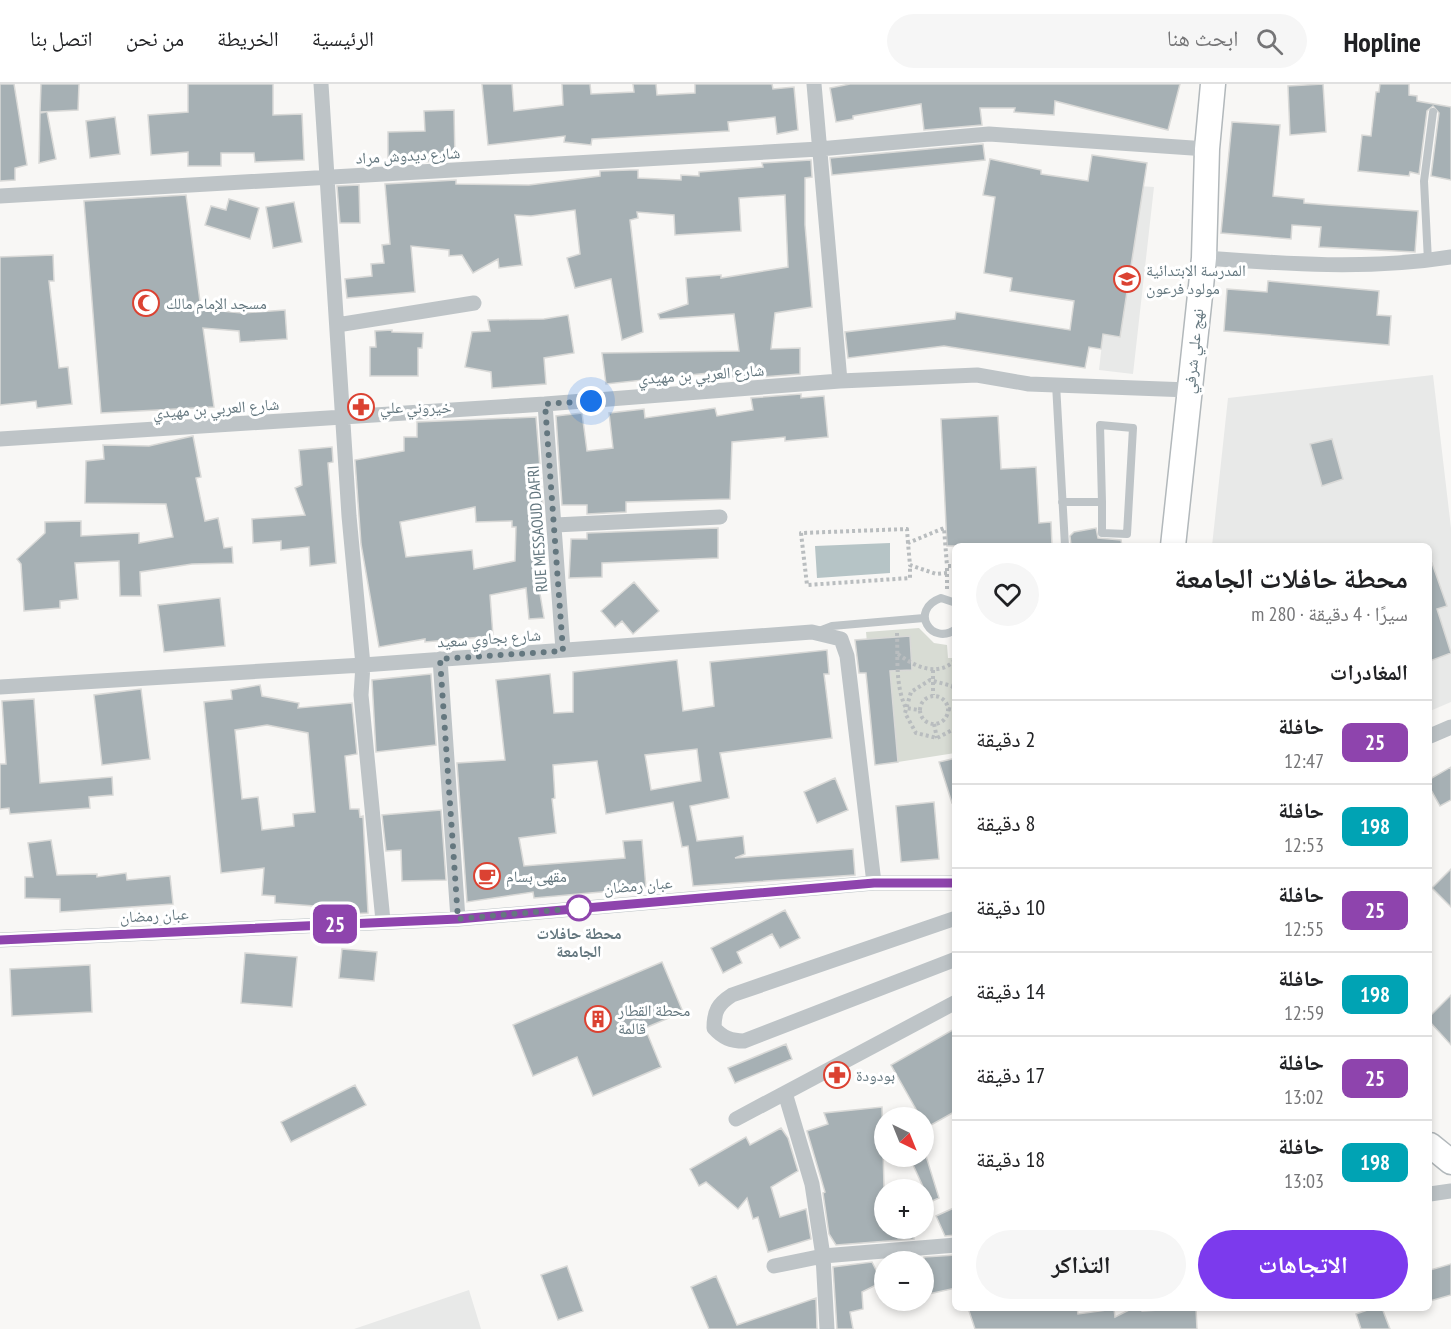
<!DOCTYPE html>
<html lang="ar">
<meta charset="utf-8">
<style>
:root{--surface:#fff;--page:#f6f6f6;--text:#202124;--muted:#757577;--line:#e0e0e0;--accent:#7c3aed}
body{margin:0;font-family:"PT Sans Narrow","Noto Naskh Arabic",sans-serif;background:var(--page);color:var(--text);direction:rtl;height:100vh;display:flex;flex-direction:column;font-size:22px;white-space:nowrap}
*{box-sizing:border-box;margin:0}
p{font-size:20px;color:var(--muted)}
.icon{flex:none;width:33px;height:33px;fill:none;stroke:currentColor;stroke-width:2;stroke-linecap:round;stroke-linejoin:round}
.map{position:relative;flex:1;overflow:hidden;direction:ltr}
.drawer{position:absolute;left:952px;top:459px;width:480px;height:768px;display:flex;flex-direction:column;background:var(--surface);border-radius:9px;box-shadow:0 3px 9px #0003;direction:rtl}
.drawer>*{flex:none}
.badge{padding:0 12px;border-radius:9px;font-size:21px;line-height:39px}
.needle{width:39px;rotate:137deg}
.fabs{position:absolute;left:874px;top:1023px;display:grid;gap:12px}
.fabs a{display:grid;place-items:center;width:60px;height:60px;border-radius:50%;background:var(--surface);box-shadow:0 3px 9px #0003;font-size:30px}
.you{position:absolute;width:30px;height:30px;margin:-15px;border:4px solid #fff;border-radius:50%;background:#1a73e8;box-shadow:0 0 0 9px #1a73e833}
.map>.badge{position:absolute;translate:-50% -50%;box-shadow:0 0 0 3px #fff}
h2{padding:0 24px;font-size:22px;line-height:54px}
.round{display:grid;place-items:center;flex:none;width:63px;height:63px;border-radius:32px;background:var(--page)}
.summary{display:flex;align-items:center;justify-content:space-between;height:102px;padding:0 24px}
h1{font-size:28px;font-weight:700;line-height:45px}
.cta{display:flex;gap:12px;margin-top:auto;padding:12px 24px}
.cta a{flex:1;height:69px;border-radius:36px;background:var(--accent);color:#fff;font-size:24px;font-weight:700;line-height:69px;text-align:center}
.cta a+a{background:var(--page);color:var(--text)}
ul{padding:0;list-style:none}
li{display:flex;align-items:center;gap:18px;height:84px;padding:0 24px;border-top:2px solid var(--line)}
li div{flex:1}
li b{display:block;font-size:22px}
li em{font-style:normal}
li .badge{min-width:66px;font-weight:700;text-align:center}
header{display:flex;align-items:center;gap:36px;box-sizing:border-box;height:84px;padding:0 30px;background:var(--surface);border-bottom:2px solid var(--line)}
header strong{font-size:28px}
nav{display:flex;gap:33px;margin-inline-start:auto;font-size:21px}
.search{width:420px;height:54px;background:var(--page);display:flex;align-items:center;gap:15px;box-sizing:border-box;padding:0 21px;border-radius:33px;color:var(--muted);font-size:22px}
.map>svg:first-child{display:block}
.built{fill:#e8e9e8}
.green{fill:#d8dcd4}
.water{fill:#b6c4c6}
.building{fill:#a6b0b4;stroke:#d9d9d7;stroke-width:1.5;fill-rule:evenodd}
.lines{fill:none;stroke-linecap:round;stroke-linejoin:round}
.primary-casing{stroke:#b2b8bb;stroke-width:27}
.path{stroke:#b9bdbf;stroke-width:4;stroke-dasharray:3 3;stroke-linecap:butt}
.lane{stroke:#bec4c7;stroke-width:8}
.street{stroke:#bec4c7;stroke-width:15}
.primary{stroke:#fff;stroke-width:24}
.line-casing{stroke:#fff;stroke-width:14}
.line{stroke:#8e44ad;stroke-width:9}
.walk{stroke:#64777f;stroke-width:6;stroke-dasharray:0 10.8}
.stop-dot{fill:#fff;stroke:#8e44ad;stroke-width:3}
.labels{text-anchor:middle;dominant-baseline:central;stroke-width:6;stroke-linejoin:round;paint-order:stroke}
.street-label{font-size:16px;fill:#64777f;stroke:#fff}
.poi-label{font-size:16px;fill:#64777f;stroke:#fff;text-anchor:start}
.stop-label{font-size:16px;font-weight:bold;fill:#64777f;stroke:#fff}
</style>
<header>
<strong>Hopline</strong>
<div class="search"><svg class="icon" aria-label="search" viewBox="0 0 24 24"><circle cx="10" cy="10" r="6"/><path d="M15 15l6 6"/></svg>ابحث هنا</div>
<nav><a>الرئيسية</a><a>الخريطة</a><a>من نحن</a><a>اتصل بنا</a></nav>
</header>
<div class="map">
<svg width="1451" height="1245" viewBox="0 0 1451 1245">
<rect width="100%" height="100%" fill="#f8f7f5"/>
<path class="built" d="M1121,89l18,13 15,1 -21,187 -34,-4z
M1433,291l18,153v174l-21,9v-165h-218l16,-148z
M469,1206l12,39h-127z"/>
<path class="green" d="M919,544l15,15 13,2 1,13h7v95l-57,9 -7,-79 -20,2 -5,-53z"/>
<path class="water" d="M890,459v30l-73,5 -2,-32z"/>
<path class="building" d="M0,0h14l13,81 -12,3v12l-15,1z
M41,0h38l-1,26 -38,2z
M188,0h85v31l29,-1 2,46 -49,2 -1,-9h-33v13h-33v-14l-37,3 -3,-40 40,-3z
M482,0h30l2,27 49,-6 -1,-21h28l1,10 43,-2 -1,-8h23l1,11 38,-2v-9h77l1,5 21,-2 4,43 -21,4 -2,-17 -47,5 1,9 -137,8 -1,6 -27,-3 1,-6 -77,9z
M850,0h330l-12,46 -113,-29 -1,14 -40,-3 1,-4h-35l2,17 -58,5 -3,-26 -68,12v3l-17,3 -6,-34z
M1323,0l3,48 -36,3 -2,-49z
M1380,0h29v11l8,1v5l34,6v73l-20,-4 8,-63 -6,-7 -6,5 -8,63 -9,-2 -1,4 -51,-5 4,-36 9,1 5,-44h3z
M454,26l1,50 -67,4v-32l37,-1 -1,-20z
M47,28l9,47 -17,4 1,-50z
M115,33l5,37 -30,4 -4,-37z
M1232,38l48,3 -7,71 31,3v4l24,2 90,6 -3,41 -96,-5 2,-20 -29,-2 -1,14 -70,-6z
M983,60l2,16 -153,15 -2,-17z
M1092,71l55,8 -27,174 -17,-3 -2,15 -12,-2 -4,21 -141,-22 -96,12 -3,-26 110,-13 1,-7 114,18 4,-29 -64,-10 2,-13 -28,-5 11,-76 -12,-2 7,-36 51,11v4l47,7z
M811,76l1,17 -7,1v47l7,82 -37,6 -4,36 29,-1v26l-51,4 -21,-1 -1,-6 -121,13 -4,-31 137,-2 -5,-37 -74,5 -2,-5 30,-10 -2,-26 35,-3v3l67,-11 -3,-72 -46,3 2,33 -66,4 -1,-20 -37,-3 1,6 -8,2 13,112 -21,8 -11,-61 -36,9 -8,-30 13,-4 -5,-44 -44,6 -16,-1 7,50 -23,3 -1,-9 -25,14 -11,-18 -13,1v-6l-38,-4 4,46 -68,6 -2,-19 27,-3 -1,-12 13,-1 -2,-18 8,-1 -5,-60 71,-4v4l73,1 71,-9v-5l30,-1h8v8l43,2v-5l18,1v-4l64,-5 -1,-4z
M359,101l1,38h-20l-3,-37z
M186,111l15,114 41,4 43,-3 2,29 -47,3 -1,-11 -36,-3 11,79 -113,6 -17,-212z
M229,115l30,9 -9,31 -45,-14 6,-19 15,4z
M294,118l8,40 -29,6 -7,-41z
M53,171l1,26h-5l10,87 9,-1 4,37 -35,4 -1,-7 -36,4v-148z
M1268,197l111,10 -2,24 14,1 -2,29 -165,-14 3,-42 40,3z
M568,231l6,38 -30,5 2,26 -54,4 -1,-16 -26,-5 7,-35 18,-1 -2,-11 56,-1z
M392,246v2l31,1 -1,15h-4v28h-48v-29h6l-1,-16z
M801,310v4l23,-2 4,41 -43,4v-4l-53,5 -2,57 -104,3v10l-39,2v-9h-25l-6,-89 26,-3 5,38 26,-3 -4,-35 35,-4 1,9 70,-10 2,8 36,-6 -2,-12z
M998,332l3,53 35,-2 3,56 12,-1 1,24h-105l-6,-127z
M536,333l7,89h-5l-4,52 10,60 -15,1 -3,-31 -36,7 3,41 -68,6v-3l-46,8 -18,-103 -6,-84 49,-9v-14h13v-15zM475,423l1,15 36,-1v6h4l-1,34 -41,8 -2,-19 -66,7 -6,-35z
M193,352l8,41 -5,1 9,43 13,-3 6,30 8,-1 1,16 -41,1 -52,8 1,24h-21l-1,-35 -44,2 3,36 -18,2v7l-36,3 -3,-47 -4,-5 28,-26v-11l36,-1v15l58,-3v10l34,-6 -7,-33 -81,-1 1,-42 18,-2 -1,-14 46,1z
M1332,355l11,40 -21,7 -12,-42z
M332,363l1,15 -5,1 8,100 -26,3 -1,-19 -28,3v-9l-28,2 -1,-24 53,-4 -10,-27 7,-3 -3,-35z
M718,444v30l-116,5v14l-33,1 2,-39h16v-6z
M1096,444l2,10 23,2 1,6h-51l-1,-10 4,-4z
M1432,479l15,43 -10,3 14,44 -21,8v-97z
M634,498l25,29 -26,23 -11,-13 -7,6 -14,-16z
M220,514l5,48 -61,6 -6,-47z
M910,552l2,34 -22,1 8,91 -23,3 -9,-92h-7l-4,-33z
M827,566l2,24h-5l8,64 -112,15 9,45 -39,8 7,35 46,-5 2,18 -10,4 118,-9 2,26 -162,11 -5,-40 -6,1 -9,-45 -67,12 -9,-53 -44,4 2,33 -3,1 4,34 -37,5 5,28 101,-8 -2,-17 19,-1 4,48 -112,10 -1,-6 -66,10 -10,-139 48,-3 -9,-80 54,-6 4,39 19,-1v-40l104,-12 6,51 31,-5 -4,-44zM697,665l4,32 -50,9 -6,-35z
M431,590l5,71 -60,7 -4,-72z
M260,601l2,11 37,7 -1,5 54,-5 5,51 -12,2 5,53h9l1,8 3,-1 5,97 -54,3v-10l-39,-3v-7l-13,-1 2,-27 -43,5 -17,-171 28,-3 -1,-9zM267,641l41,8 7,79 -22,2 1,12 -32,4 -4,-33 -16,2 -7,-69z
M141,605l9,70 -48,6 -8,-70z
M34,615l6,84 72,-6 1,18 -24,2 1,11 -80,6 -1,-6 -9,1v-45h6l-4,-63z
M956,674v44l-4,1 -13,-41z
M1451,683v33l-11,6 -10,-18v-9z
M835,694l13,32 -31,13 -13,-31z
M934,718l5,57 -38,3 -5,-56z
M441,726l5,70 -44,1 -1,-31 -15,1 -4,-36z
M51,756l6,35 40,-1v3l29,-4 1,7 43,-4 3,28 -113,8v-13l-35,-1v-21h8l-5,-34z
M1451,785v38l-19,-19z
M785,826l15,28 -20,10 -8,-14 -35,18 5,11 -19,10 -12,-25z
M342,865l35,3 -3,29 -35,-3z
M245,869l52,4 -5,50 -51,-4z
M662,878l21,50 -38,16 16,39 -68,29 -16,-39 -44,19 -20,-51z
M90,881l2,47 -80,4 -2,-47z
M1451,911v50l-21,-23v-6z
M956,944v83l-32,18v-11h-3l-30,-53z
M786,960l6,15 -57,24 -7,-15z
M355,1001l11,20 -75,37 -10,-20z
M882,1023l3,121h27l2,11 -78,6 -7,-11 -6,-41 2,-1 -18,-61 21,-7 -4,-11z
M781,1044l7,10 10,33 -27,16 9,30 26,-8 5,30 -43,13 -10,-35 -5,2 -6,-21 -9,11 -32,-27 -7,4 -9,-17 56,-32 4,8z
M909,1072h17l13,42 -9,4z
M956,1123v28l-11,1 -9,-20z
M956,1171v33l-32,7v-38z
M872,1178l10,20 -20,10 1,17 -13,3 3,17h-16l-4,-62z
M1451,1180v31l-21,6v-31z
M567,1182l16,45 -25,9 -17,-45z
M716,1192l21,49 79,-27 1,31h-108l-18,-42z
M968,1224h109l1,6 36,-5 1,8 18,-9h7l2,3 54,-3 1,21h-222z
M1373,1224h9l8,21h-29l-5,-15z"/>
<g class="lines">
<defs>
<path id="primary" d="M1173,462l31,-288 3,-109 6,-65
M1430,1061l21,17"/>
</defs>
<use href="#primary" class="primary-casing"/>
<path class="path" d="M908,459l-1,-14 -106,4 6,52 103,-7v-13
M947,489l-11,1 -26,-9 -2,-22 36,-15 3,38
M947,505v-23h9
M897,549c1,25 -2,53 9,75l13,2
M898,570c17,13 41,24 58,5
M933,586v25
M956,609l-4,-7 -22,-6 -19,12 -6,21 11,20 21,5 19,-10
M920 626a14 14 0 1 1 28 0a14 14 0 1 1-28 0Z
M948,625l8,1
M934,640l3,14"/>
<path class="lane" d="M1428,177l-4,-80 9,-69
M1056,300l9,162
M1062,418h40v31l25,1 6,-106 -33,-3 2,77
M956,519l-15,-5c-33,12 -9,49 15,31
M819,547l13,-5 92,-8"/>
<path class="street" d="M321,0l28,432 14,149 -2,30 22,226
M814,0l26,297
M0,112l819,-47 170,-15 218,15
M1204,174c82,6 165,12 247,-1
M337,241l137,-22
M545,320l18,246
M0,355l545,-35 295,-23 137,-6 52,9 160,6
M555,441l165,-8
M440,575l18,260
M0,603l363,-22 449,-33 29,7 6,17 27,227
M1430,652l21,-9
M956,834l-224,77c-14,9 -18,16 -18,33 9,10 17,13 30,13l212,-82
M0,856l458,-21 416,-36h82
M785,1009l27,91 11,72 4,73
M736,1035l220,-117
M1430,1110l21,-3
M774,1182l49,-10 133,-11"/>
<use href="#primary" class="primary"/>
</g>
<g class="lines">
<defs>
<path id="line" d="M0,856l458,-21 416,-36h82"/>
</defs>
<use href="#line" class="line-casing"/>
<use href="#line" class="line"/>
<path class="walk" d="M579,824l-121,11 -18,-260 123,-8 -18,-247 46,-3"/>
</g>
<defs>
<symbol id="school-ring" viewBox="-11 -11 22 22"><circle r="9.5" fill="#fff" stroke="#db4232" stroke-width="1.5"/><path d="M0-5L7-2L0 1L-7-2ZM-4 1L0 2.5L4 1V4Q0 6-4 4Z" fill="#db4232"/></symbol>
<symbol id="mosque-ring" viewBox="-11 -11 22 22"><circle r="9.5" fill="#fff" stroke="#db4232" stroke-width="1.5"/><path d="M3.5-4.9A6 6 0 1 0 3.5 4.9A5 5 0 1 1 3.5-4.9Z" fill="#db4232"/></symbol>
<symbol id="pharmacy-ring" viewBox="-11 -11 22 22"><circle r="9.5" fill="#fff" stroke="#db4232" stroke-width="1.5"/><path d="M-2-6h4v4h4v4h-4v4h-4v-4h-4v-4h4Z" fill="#db4232"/></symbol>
<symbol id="cafe-ring" viewBox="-11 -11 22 22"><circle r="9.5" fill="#fff" stroke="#db4232" stroke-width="1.5"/><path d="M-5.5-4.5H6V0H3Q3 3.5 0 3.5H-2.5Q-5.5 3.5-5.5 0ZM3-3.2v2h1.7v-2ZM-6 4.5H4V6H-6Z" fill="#db4232"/></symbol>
<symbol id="building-ring" viewBox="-11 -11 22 22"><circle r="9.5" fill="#fff" stroke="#db4232" stroke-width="1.5"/><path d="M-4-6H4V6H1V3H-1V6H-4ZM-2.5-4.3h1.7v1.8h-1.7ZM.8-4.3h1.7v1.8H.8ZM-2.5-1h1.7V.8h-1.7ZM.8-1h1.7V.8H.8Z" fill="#db4232"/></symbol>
</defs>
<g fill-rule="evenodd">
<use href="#school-ring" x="1112" y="180" width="30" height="30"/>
<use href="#mosque-ring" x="131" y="204" width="30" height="30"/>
<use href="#pharmacy-ring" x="346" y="308" width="30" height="30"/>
<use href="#cafe-ring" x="472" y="777" width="30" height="30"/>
<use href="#building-ring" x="583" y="920" width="30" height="30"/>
<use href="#pharmacy-ring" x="822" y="976" width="30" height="30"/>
</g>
<circle class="stop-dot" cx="579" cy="824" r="12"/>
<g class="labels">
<g class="street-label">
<text transform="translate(408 71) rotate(-3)">شارع ديدوش مراد</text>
<text transform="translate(1193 267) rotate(-84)">نهج علي شرفي</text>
<text transform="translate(701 290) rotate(-4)">شارع العربي بن مهيدي</text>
<text transform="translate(216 324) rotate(-4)">شارع العربي بن مهيدي</text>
<text transform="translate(537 445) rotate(-94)">RUE MESSAOUD DAFRI</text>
<text transform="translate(489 554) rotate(-4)">شارع بجاوي سعيد</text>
<text transform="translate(638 801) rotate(-5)">عبان رمضان</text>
<text transform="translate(154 831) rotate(-3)">عبان رمضان</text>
</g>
<g class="poi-label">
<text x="1146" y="186">المدرسة الابتدائية<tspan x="1146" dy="18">مولود فرعون</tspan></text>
<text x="166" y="219">مسجد الإمام مالك</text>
<text x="380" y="323">خيروني علي</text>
<text x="506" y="792">مقهى بسام</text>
<text x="618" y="926">محطة القطار<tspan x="618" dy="18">قالمة</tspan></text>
<text x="856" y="991">بودودة</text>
</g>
<g class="stop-label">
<text x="579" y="849">محطة حافلات<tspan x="579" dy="18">الجامعة</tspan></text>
</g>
</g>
</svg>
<div class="fabs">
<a><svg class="needle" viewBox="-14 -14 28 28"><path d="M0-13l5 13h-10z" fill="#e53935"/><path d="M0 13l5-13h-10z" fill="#757577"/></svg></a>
<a>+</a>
<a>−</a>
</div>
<div class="you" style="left:591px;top:317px"></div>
<b class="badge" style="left:335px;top:840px;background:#8e44ad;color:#fff">25</b>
<section class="drawer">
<div class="summary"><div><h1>محطة حافلات الجامعة</h1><p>سيرًا · 4 دقيقة · 280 m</p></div><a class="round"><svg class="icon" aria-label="heart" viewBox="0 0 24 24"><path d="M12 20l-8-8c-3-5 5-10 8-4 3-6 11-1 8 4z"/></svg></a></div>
<h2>المغادرات</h2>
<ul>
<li><span class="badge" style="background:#8e44ad;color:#fff">25</span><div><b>حافلة</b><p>12:47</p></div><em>2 دقيقة</em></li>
<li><span class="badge" style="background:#00a3b4;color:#fff">198</span><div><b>حافلة</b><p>12:53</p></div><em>8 دقيقة</em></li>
<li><span class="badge" style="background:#8e44ad;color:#fff">25</span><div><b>حافلة</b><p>12:55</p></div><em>10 دقيقة</em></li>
<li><span class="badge" style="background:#00a3b4;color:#fff">198</span><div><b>حافلة</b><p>12:59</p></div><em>14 دقيقة</em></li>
<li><span class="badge" style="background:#8e44ad;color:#fff">25</span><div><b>حافلة</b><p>13:02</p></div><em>17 دقيقة</em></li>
<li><span class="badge" style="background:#00a3b4;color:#fff">198</span><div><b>حافلة</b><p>13:03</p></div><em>18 دقيقة</em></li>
</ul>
<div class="cta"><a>الاتجاهات</a><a>التذاكر</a></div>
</section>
</div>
